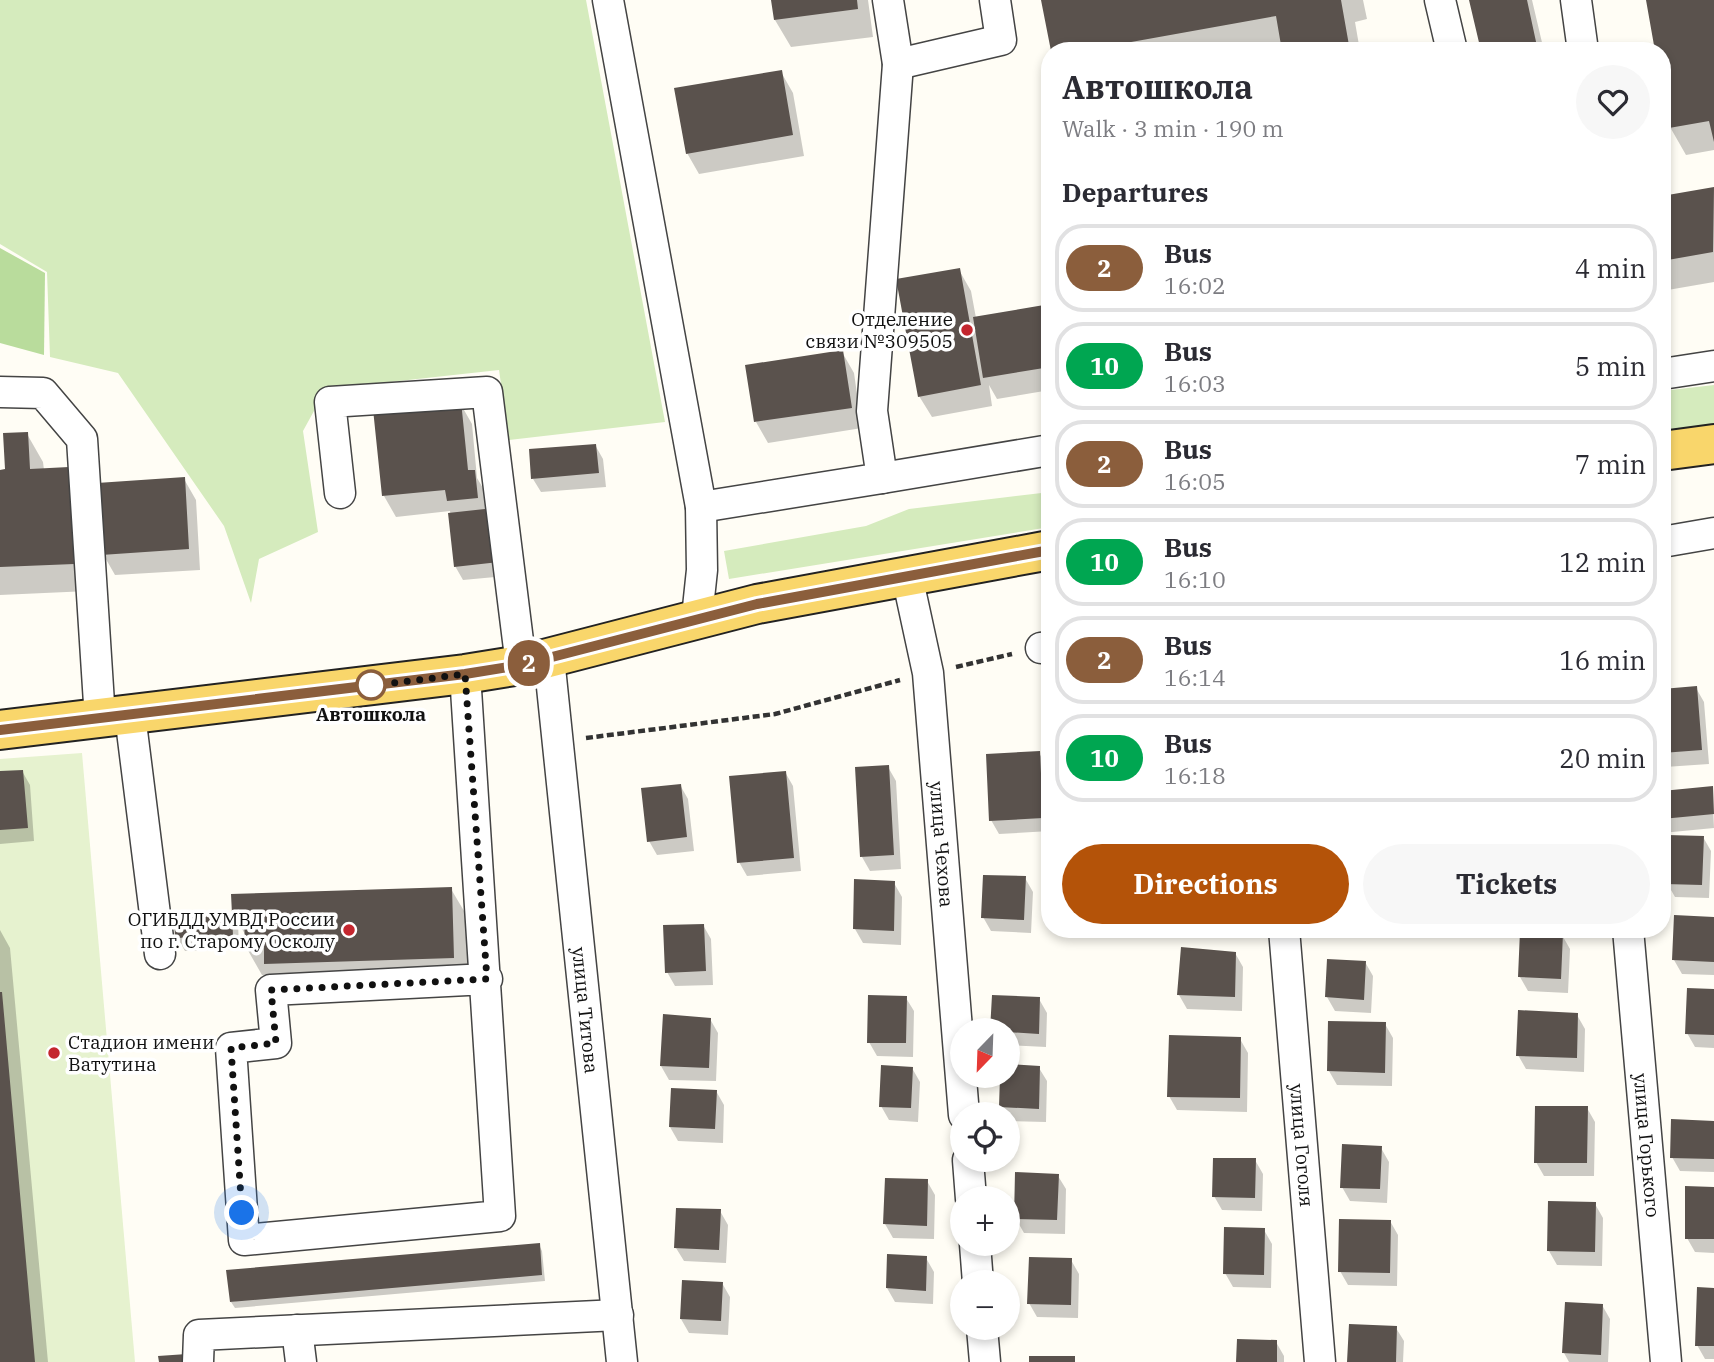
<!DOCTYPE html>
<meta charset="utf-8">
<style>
:root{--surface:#fff;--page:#f7f7f7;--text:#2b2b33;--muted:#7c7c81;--line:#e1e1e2;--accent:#b45309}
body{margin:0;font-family:"IBM Plex Serif",serif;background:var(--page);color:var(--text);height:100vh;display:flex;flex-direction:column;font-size:26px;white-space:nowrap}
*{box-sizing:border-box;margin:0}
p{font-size:23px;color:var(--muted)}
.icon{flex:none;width:38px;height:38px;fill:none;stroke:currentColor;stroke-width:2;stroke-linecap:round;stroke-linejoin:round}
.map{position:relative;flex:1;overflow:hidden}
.side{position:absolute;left:1041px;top:42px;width:630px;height:896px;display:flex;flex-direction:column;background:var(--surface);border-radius:28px;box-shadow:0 4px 10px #0003}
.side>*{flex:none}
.badge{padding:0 14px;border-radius:23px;font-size:24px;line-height:46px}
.needle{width:46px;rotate:203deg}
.controls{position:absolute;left:950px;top:1018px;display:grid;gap:14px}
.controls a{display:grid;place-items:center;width:70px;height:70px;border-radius:50%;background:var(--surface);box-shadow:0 4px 10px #0003;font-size:35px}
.you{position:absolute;width:35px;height:35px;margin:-18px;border:5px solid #fff;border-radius:50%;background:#1a73e8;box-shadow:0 0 0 10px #1a73e833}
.map>.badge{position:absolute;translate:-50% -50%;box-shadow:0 0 0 4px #fff}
h2{padding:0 21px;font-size:26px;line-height:63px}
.round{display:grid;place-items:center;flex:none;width:74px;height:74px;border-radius:37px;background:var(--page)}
.overview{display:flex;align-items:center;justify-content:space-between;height:119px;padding:0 21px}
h1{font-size:33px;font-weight:700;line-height:52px}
.cta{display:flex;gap:14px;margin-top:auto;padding:14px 21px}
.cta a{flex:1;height:80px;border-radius:42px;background:var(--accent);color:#fff;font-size:28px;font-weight:700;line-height:80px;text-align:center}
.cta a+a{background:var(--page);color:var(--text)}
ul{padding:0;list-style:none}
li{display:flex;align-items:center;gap:21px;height:88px;margin:0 14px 10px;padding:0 7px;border:4px solid var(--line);border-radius:28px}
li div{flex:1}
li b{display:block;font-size:26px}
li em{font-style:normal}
li .badge{min-width:77px;font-weight:700;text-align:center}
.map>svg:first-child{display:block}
.green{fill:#d5ebbd}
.forest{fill:#b9dc9c}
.pitch{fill:#e6f2cf}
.shadow{fill:#0003}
.building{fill:#5a524d}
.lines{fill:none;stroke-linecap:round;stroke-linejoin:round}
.minor-casing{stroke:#444;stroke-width:33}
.major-casing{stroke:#222;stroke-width:42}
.path{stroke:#333;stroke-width:4.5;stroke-dasharray:7 3.5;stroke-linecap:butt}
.minor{stroke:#fff;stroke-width:30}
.major{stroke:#f9d66b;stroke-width:38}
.line-casing{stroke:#fff;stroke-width:16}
.line{stroke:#8b5e3c;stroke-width:10}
.walk{stroke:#111;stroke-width:7;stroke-dasharray:0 12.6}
.poi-dot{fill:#c4262e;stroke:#fff;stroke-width:2.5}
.stop-dot{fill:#fff;stroke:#8b5e3c;stroke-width:3.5}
.labels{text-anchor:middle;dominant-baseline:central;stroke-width:7;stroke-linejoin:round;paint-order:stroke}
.poi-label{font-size:19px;fill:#111;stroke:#fff;text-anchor:end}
.stop-label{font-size:19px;font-weight:bold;fill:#111;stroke:#fff}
.street-label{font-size:19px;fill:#111;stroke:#fff}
</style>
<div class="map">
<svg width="1714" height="1362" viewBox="0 0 1714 1362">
<rect width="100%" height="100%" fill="#fffdf5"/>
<path class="green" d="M0,0h586l79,422 -156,18 -10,-70 -173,19 -23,42 15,101 -59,27 -8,44 -27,-77 -106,-153 -68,-16 -3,-85 -47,-28z
M1714,385v39l-51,8 -1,-41z
M1050,492v35l-321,52 -5,-28 142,-25 43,-17z"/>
<path class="forest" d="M0,248l45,25 -1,82 -44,-12z"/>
<path class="pitch" d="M82,753l53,609h-135v-603z"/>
<path class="shadow" d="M773,0h95l5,37 -82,10 -16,-27z
M1043,0h320l4,19 -12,3 5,29h-76l-1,-6 -35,6h-196z
M1471,0h61l12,51h-61z
M1648,0h66v150l-28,5 -16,-28 -8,-76z
M781,72l12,21 11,63 -105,18 -12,-21z
M1714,189v93l-52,9v-93z
M959,270l12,21 5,27 74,-12v84l-53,9 -8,-14 3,21 -60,11 -13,-21z
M842,352l12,21 8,55 -94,15 -12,-21z
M460,403l12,21 5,54 9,15 20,83 -43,4 -8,-14 -5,-55 -54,6 -12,-21z
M27,434l16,28 1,8 24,-1 16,27 5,95 -89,4v-124h7z
M595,445l8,14 3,28 -65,5 -8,-13z
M184,479l12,21 4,70 -85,5 -12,-21z
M1696,688l8,14 5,62 -44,3 -3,-4v-73z
M1039,753l8,14 3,64 -51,3 -8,-14z
M888,767l8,14 5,88 -31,2 -8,-14z
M22,771l8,14 4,56 -34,3v-71z
M785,772l8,14 8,85 -54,5 -8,-14z
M680,785l8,14 6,52 -37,4 -8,-14z
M1712,787l2,41 -52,5v-41z
M1703,837l8,14 -2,47 -34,-1 -8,-14z
M1025,878l8,14 -2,41 -40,-2 -8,-14z
M894,883l8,14 -1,48 -38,-2 -8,-14z
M451,889l16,27 2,70 -187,5 -10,-16h-10l-16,-28v-11l-8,-14 1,27 -54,2 -8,-14 -1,-19 57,-3v-19z
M1714,919v56l-32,-1 -8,-14z
M703,925l8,14 2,46 -38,1 -8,-14z
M0,930l10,18 38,414h-48z
M1562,935l8,14 -2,44 -40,-2 -8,-14z
M1235,953l8,14 -1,44 -55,-2 -8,-14z
M1365,962l8,14 -2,37 -36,-2 -8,-14z
M1714,991v57l-19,-1 -8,-14z
M906,998l8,13 -1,46 -36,-1 -8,-14z
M1039,999l8,14 -1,34 -38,-2v-14z
M1577,1015l8,14 -1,43 -58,-3 -8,-14z
M710,1019l8,14 -2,48 -47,-1 -8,-14z
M1385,1024l8,14 -1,48 -55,-1 -8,-14z
M1240,1039l8,14 -1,59 -70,-2 -8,-14z
M1008,1066l31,2 8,13 -1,41 -37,-1 -1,-6h-3l-4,-8 7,-31z
M912,1068l8,14 -2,40 -29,-2 -8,-14z
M716,1091l8,14 -1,38 -45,-2 -8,-14z
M1587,1108l8,14 -1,54h-50l-8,-14z
M1714,1123v49l-34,-1 -8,-14z
M1381,1148l8,14 -2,41 -37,-2 -8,-14z
M1255,1160l8,14 -1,37 -40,-1 -8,-14z
M1058,1176l8,13 -1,45 -41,-1 -8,-14z
M927,1181l8,14 -1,44 -41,-1 -8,-14z
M1714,1188v65l-19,-1 -8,-14z
M1595,1204l8,14 -1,48 -45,-1 -8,-14z
M720,1211l8,14 -2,38 -42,-2 -8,-13z
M1390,1221l8,14 -1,51 -49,-1 -8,-14z
M1264,1230l8,14 -1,44 -38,-1 -8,-14z
M539,1245l3,6 3,30 -310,27 -4,-6z
M926,1258l8,14 -1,32 -38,-2 -8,-14z
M1071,1260l8,14 -1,44 -41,-1 -8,-14z
M722,1283l8,14 -2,38 -39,-2 -8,-14z
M1714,1289v70h-9l-8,-14z
M1602,1305l8,14 -2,43h-39l-5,-9z
M1396,1328l8,13 -1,21h-54z
M1276,1342l8,14v6h-46z"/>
<path class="building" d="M771,0h86l1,9 -84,11z
M1041,0h300l9,51h-68l-6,-35 -195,35h-30z
M1469,0h58l11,51h-57z
M1646,0h68v142l-5,-21 -40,7 -7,-35v-42h-7z
M782,70l11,65 -107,19 -12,-66z
M1714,187l-1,65 -51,9v-65z
M960,268l21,117 -63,12 -22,-118z
M1050,304v63l-67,11 -10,-61z
M843,350l9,58 -98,14 -9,-57z
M461,401l7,69h7l3,28 -31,3 -2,-11 -63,6 -9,-87z
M28,432l2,37 39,-2 5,97 -74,3v-97l5,-1 -2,-36z
M596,444l3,29 -68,6 -2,-30z
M185,477l4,72 -88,6 -4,-72z
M494,508l5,54 -45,5 -6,-54z
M1697,686l5,64 -40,3v-64z
M1040,751l3,67 -54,3 -3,-67z
M889,765l5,90 -34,2 -5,-90z
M23,770l5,58 -28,2v-59z
M786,771l8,87 -57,5 -8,-87z
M681,784l6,53 -40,5 -6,-54z
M1713,786l1,28 -52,5v-28z
M1667,835l37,1 -2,49 -37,-1z
M983,875l43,1 -2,44 -43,-2z
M854,879l41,2 -1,50 -41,-2z
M452,887l2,71 -190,6v-17l-19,1 -1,-35 -12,1 -1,-20z
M232,914l1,22 -58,2 -1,-22z
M1674,915l40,2v45l-42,-2z
M704,924l2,47 -41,2 -2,-48z
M1520,931l43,2 -2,46 -43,-2z
M1181,947l55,5 -1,45 -58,-2z
M1327,959l39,2 -2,39 -39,-3z
M1687,988l27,1v46l-29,-1z
M0,992h2l33,370h-35z
M868,995l39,1 -1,47h-39z
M992,995l48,2 -1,37 -49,-3z
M1518,1010l60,3 -1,45 -61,-2z
M663,1014l48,4 -2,50 -49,-2z
M1328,1021l58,1 -1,51 -58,-2z
M1169,1035l72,2 -1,61 -73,-1z
M1008,1064l32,2 -1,43 -40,-2 1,-31h8z
M881,1065l32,2 -2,41 -32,-1z
M671,1088l46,2 -2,39 -46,-2z
M1535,1106h53l-1,57h-53z
M1671,1119l43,2v38l-44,-1z
M1342,1144l40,2 -2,43 -40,-1z
M1213,1158h43l-1,40 -43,-1z
M1015,1172l44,2 -2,46 -43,-1z
M885,1178l43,1 -1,47 -44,-2z
M1685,1186l29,1v52h-29z
M1548,1201l48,1 -1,50 -48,-1z
M676,1208l45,1 -2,41 -45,-2z
M1339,1219l52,1 -1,53 -52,-1z
M1224,1227l41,1 -1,47 -41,-1z
M540,1243l2,32 -312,27 -4,-32z
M887,1254l40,2 -1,35 -40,-3z
M1029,1257l43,1 -1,47 -44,-1z
M682,1280l41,2 -2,39 -41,-2z
M1697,1287l17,1v58h-19z
M1565,1302l38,2 -2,51 -39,-2z
M1349,1324l48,2 -1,36h-49z
M1237,1339l40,1v22h-41z
M187,1354l1,8h-29l-1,-6z
M1029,1356h46v6h-46z"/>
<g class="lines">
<defs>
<g id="minor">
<path d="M608,0l93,507 1,63 -5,47"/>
<path d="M1440,0l12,51"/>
<path d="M1576,0l7,51"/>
<path d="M898,64l103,-24 -6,-40"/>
<path d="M1662,374l52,-8"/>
<path d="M0,392l43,1 39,46 18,280"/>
<path d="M882,478l168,-28"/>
<path d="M340,493l-10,-91 157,-10 34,273"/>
<path d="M701,507l181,-29 -10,-67 26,-347 -10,-64"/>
<path d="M1662,542l52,-9"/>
<path id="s1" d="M907,576l21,97 36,442"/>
<path d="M1041,648l9,-1"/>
<path id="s2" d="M549,658l73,704"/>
<path d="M465,674l35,542 -256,24 -13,-192 45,-5 -5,-53 216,-11"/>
<path d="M130,715l30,239"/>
<path id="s3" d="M1284,929l36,433"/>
<path id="s4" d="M1628,929l38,433"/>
<path d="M968,1160l3,39"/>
<path d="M975,1244l3,39"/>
<path d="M982,1328l3,34"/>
<path d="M297,1330l4,32"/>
<path d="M198,1362l1,-27 419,-20"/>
</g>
<path id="major" d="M1662,451l52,-7
M0,730l465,-56 56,-9 236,-61 293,-54"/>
</defs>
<use href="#minor" class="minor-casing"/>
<use href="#major" class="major-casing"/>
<path class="path" d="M956,667l56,-13
M586,738l189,-24 125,-34"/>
<use href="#minor" class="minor"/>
<use href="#major" class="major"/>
</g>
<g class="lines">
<defs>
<path id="line" d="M0,730l465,-56 56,-9 236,-61 293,-54"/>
</defs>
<use href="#line" class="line-casing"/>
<use href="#line" class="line"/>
<path class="walk" d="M242,1213l-11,-165 45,-5 -5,-53 216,-11 -22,-305 -103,13 9,-2"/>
</g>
<g class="poi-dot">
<circle cx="967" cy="330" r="7"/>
<circle cx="349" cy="930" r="7"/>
<circle cx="54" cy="1053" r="7"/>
</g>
<circle class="stop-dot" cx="371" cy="685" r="14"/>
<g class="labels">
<g class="poi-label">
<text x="953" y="319">Отделение<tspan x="953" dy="22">связи №309505</tspan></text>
<text x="335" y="919">ОГИБДД УМВД России<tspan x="335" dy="22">по г. Старому Осколу</tspan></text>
<text x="68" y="1042" text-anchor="start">Стадион имени<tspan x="68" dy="22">Ватутина</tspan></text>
</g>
<g class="stop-label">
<text x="371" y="714">Автошкола</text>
</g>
<g class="street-label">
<text stroke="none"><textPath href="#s1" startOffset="271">улица Чехова</textPath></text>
<text stroke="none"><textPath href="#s2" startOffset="354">улица Титова</textPath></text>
<text stroke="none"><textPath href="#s3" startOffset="217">улица Гоголя</textPath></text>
<text stroke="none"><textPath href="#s4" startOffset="217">улица Горького</textPath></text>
</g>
</g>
</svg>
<div class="controls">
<a><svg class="needle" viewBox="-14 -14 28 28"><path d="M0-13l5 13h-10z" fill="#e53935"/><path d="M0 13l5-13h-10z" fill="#7c7c81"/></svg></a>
<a><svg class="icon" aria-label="locate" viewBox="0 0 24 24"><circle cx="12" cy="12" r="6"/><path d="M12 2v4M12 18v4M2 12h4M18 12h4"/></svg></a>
<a>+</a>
<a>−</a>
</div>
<div class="you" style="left:242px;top:1213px"></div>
<b class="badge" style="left:529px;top:663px;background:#8b5e3c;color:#fff">2</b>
<section class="side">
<div class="overview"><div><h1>Автошкола</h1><p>Walk · 3 min · 190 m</p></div><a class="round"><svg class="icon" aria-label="heart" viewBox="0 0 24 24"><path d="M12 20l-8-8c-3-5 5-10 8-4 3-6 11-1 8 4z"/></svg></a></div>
<h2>Departures</h2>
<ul>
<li><span class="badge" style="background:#8b5e3c;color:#fff">2</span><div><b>Bus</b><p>16:02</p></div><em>4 min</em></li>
<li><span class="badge" style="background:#00a651;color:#fff">10</span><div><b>Bus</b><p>16:03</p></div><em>5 min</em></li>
<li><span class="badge" style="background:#8b5e3c;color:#fff">2</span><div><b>Bus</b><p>16:05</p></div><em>7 min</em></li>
<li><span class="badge" style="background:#00a651;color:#fff">10</span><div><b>Bus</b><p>16:10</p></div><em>12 min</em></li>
<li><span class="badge" style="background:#8b5e3c;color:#fff">2</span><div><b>Bus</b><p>16:14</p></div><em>16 min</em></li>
<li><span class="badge" style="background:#00a651;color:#fff">10</span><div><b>Bus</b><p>16:18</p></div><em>20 min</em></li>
</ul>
<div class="cta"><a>Directions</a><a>Tickets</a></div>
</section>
</div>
